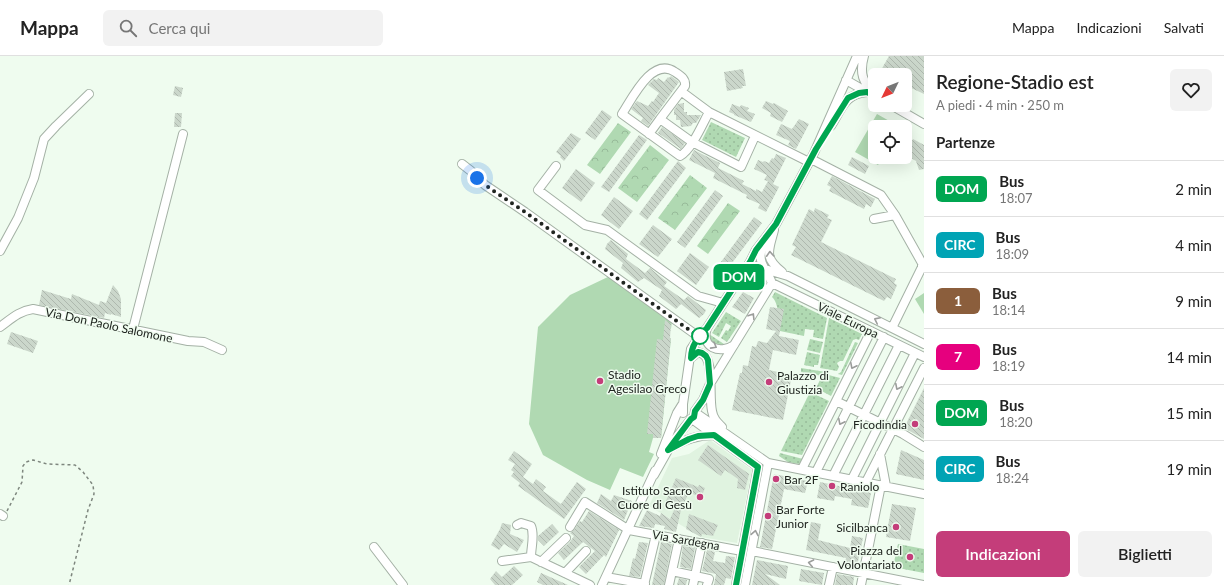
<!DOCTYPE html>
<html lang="it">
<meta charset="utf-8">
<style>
:root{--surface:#fff;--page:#f2f2f2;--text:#222;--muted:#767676;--line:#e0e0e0;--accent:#c43d7a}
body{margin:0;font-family:Lato,sans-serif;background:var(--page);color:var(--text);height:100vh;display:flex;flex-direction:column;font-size:15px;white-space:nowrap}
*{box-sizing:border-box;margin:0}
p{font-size:13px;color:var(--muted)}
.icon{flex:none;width:22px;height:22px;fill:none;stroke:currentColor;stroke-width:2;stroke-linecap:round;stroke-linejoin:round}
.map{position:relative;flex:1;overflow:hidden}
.sheet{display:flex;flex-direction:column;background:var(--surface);width:300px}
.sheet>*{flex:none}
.badge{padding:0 8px;border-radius:6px;font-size:14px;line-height:26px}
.needle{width:26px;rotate:227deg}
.controls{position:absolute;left:868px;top:12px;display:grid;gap:8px}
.controls a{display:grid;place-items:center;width:44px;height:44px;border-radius:6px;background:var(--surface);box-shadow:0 4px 16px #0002;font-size:20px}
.you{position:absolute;width:20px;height:20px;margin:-10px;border:3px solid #fff;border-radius:50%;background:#1a73e8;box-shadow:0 0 0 6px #1a73e833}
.map>.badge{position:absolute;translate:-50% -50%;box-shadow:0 0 0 2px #fff}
h2{padding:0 12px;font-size:15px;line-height:36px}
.round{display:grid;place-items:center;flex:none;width:42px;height:42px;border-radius:6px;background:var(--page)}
.headline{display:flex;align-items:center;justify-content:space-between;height:68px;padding:0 12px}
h1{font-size:19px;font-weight:600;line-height:30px}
.cta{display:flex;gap:8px;margin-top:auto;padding:8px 12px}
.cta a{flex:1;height:46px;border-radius:6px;background:var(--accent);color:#fff;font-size:16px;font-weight:600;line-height:46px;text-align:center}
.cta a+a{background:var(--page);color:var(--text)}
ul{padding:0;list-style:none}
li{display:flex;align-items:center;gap:12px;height:56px;padding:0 12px;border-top:1px solid var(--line)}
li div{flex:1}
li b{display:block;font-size:15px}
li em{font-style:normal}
li .badge{min-width:44px;font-weight:700;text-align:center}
header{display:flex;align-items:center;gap:24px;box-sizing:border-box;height:56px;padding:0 20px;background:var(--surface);border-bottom:1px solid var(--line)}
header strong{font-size:19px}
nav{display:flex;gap:22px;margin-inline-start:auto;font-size:14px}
.search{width:280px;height:36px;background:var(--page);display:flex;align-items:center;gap:10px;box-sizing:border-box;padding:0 14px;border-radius:6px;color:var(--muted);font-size:15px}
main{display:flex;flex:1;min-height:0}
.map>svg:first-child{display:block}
.built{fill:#e0f3e0}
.grass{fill:url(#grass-dots)}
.park{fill:url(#park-crowns)}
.pitch{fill:#b0d9b2}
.building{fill:url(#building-back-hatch)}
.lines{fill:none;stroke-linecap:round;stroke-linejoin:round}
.minor-casing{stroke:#a4b1a5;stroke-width:10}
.path{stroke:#7e867e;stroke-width:1.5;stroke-dasharray:3 3;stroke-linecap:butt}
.minor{stroke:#fff;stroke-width:8}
.oneway{stroke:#9b9d9b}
.line-casing{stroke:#fff;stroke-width:9}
.line{stroke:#00a651;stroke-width:6}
.walk{stroke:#202520;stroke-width:4;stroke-dasharray:0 7.2}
.stop-dot{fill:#fff;stroke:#00a651;stroke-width:2}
.poi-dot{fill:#c43d7a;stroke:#effcef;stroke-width:1.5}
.labels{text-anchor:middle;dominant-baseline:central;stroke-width:3;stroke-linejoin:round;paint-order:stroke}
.street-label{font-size:12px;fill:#202520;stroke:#effcef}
.poi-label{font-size:12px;fill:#202520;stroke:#effcef;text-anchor:start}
</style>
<header>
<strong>Mappa</strong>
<div class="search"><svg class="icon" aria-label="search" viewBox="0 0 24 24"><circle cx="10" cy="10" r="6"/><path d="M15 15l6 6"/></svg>Cerca qui</div>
<nav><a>Mappa</a><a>Indicazioni</a><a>Salvati</a></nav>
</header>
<main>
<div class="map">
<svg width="924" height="529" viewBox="0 0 924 529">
<defs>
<pattern id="grass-dots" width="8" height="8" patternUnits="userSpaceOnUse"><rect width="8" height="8" fill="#b0d9b2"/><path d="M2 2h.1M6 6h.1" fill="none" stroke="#97ba99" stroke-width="1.8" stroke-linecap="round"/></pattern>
<pattern id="park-crowns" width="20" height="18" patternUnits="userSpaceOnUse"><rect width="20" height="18" fill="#b0d9b2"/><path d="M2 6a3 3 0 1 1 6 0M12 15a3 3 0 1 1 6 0" fill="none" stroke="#97ba99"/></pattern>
<pattern id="building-back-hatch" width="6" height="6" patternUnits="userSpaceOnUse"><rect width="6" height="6" fill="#cbd7cb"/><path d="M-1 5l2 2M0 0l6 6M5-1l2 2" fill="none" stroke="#aeb8ae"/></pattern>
</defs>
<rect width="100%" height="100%" fill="#effcef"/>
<path class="built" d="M710,384l42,30 -15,73 -36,-6 -52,-31 23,-48 17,-4z"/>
<path class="grass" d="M711,66l34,16 -9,19 -34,-17z
M754,215c8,2 12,6 11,15l-19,-11z
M775,236l52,26 -4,21 -10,-2 1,-7 -9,-1 -1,7 -24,-5c-1,-9 -1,-28 -8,-34z
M726,256l15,9 -14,21 -6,-4 5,-8 2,1 3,-5 -5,-3 -7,14 -7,-4z
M829,262l33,16 -3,6 -3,-1 -3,1 -10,21h-3l-3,2 2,4 -2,4 -17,-3z
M709,278l18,12 -5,2 -12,-6z
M810,283l13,3 -3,11 -13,-3z
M855,286l3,1 -16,32 -4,-1 3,-2z
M807,296l13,3 -2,10h-4v2l-10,-2z
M801,312l25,4 -1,2 15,4 -9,18 -15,-8 6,-12 -21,-4z
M810,336l19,9 -27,54 -21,-4z
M780,397l23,6 -4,5 -11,-2 -9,-6z
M898,488l26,5v24l-31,-6z"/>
<path class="park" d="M618,67l13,9 -31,42 -13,-9z
M650,89l19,15 -32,42 -19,-14z
M690,119l17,13 -32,42 -17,-12z
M728,147l12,8 -32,43 -11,-8z"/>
<path class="pitch" d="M877,58l23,13h-25v30h8l-5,8 -23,-13z
M610,220l62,45 -1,8 -6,-1 -1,9 7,1 -10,100h-8l-4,14 5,2 -11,23 -23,-9 -10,22 -23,-10 -44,-25 -14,-31 9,-97 32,-32z
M924,237v21l-9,-15z"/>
<path class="building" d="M889,0h35v38l-19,-9v-10h-19l-6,-3z
M743,13l3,17h-4l1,2 -16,3 -3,-19z
M671,20l8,6 -31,44 -7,-5 2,-3 -12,-9 6,-8 11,5 4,-5 1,1 6,-9 -11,-8 6,-6 3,1 1,-2 6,4 4,-5 1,1z
M175,30l8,2 -2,9 -8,-2z
M766,45l7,3 1,-1 14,8 -6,11 -12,-6 1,-3 -9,-5z
M684,47v9h3v3h14l-5,8h-3l-2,3 -10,1 -1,-7h-4v-5h-2v-5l4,-6z
M732,48l8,3 1,-2 8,3 -2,3 8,3 -4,8 -17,-7v-1l-5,-2z
M602,54l10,7 -17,23 -10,-7z
M175,57h7l-1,14h-7z
M799,63l10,5 -13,25 -8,-4 2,-4 -14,-6 5,-11 11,5z
M662,71l23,16 -4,6 -23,-16z
M571,77l10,6 -17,22 -4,-4 1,-1 -5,-4z
M639,79l8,5 -38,52 -8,-5z
M913,83l11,6v24l-5,1 -3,-9 -11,-7z
M694,94l26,13 -2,5 26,13 -2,3 14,7v-2l6,3 6,-11 -4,-1 3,-5 -13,-6 4,-9 5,2 1,-1 5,2 3,-5 2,1 2,-5 10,4 -13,26 6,3 -13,25 -8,-4 2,-4 -14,-6 1,-3 -34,-17 2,-5 -26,-13z
M852,101l17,9 -4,8 -17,-9z
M678,105l8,7 -39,52 -8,-6z
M576,113l19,14 -14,19 -19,-14z
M832,120l43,23 -4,8 -5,-3 -2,5 -35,-18 2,-4 -4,-2z
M715,134l8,6 -38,52 -8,-6z
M614,141l19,14 -14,18 -18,-14z
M815,152l14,7 -2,3 5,2 -11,22 75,37 -2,4 3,2 -6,14 -4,-2 -3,4 -93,-46 5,-8 -4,-2 17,-36 5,3z
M754,161l8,6 -39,52 -8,-5z
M653,169l19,14 -14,18 -19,-13z
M611,184l17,14 -2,5 19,14 5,-5 17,14 -3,4 20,14 4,-4 18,14 -2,4 -5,4 -18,-14 -5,5 -17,-13 3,-6 -18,-12 -6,4 -17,-14 2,-5 -18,-14 2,-5z
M690,197l19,14 -13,18 -19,-14z
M113,229l5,6 3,8v18l-10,-3v1l-6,-2 -1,5 -65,-13 3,-15 29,9 1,-5 27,11 1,-4 6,2z
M743,236l11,6 -9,16 -13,-7z
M770,251l14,2 -5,27 20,4 -3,15 -23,-5 -4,20 23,5 -9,45 -51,-10 8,-37h2l1,-8 5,1 4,-20 4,1 2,-6 9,2 9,-12 -10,-2z
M665,264l6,4 -1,14h1l-10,100h-8v-4h-6l10,-95 6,1z
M11,276l27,9 -5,12 -26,-9z
M803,316l12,2 -1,6 -12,-3z
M924,332v51l-20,-11z
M708,389l41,29 -4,16 -8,-2 1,-9 -13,-9 -4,6 -23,-16z
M901,394l23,10v20l-28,-6z
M514,395l18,13 -9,13 10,7 3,-5 10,8 -3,4 18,13 16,-22 9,7 -22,30 -46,-33 2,-3 -9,-7 3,-4 -3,-2 4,-6 -7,-4z
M774,418l34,7 -3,12 -21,-4 -12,60 -12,-2z
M676,422l22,9 1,-2 6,3 -4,10 -12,-6 -8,18 -5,22 -12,-3 1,-3 -10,-2 -1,4 -15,-2 8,-16 13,6 1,-3 9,6 5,-11 -10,-5z
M820,426l51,11 -3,15 -17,-3 1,-6 -17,-3 -1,5 -17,-3z
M601,438l10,7 3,-6 18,6 -8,19 -27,-17z
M892,448l24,4 -6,33 -24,-4z
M589,455l30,19 -13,27 -2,-2 -18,19 -7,-7 16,-16 -12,-9 -19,18 -6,-7 12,-11 4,-6 -4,-3 4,-3 6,-9 2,1z
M689,458l29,11 -5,11 -11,-2 -1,3 -15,-8z
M811,466l10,2 -3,16 32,8 2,-12 11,2 -6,28 -12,-3 1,-5 -40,-8z
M502,467l9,2 -1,9 14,6 -7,12 -13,-8 -5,6 -8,-5 9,-16z
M552,468l7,8 -15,14 -6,-6v-4z
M639,486l9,1 -8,34 -11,-1 4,-18 2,1z
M661,486l11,2 -8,41h-12z
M683,490l12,2 -4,21 -11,-2z
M707,494l8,2 -2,9 12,2 1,-7 9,1 -4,22 -5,-1 -2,7h-10l2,-11 -14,-3z
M757,504l31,6 -2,13 -21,-5 15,11h-28z
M514,510l9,9 -11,10h-17l-5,-6 6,-8 6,6z
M801,513l23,4 -2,12 -23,-4z
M541,517l27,12h-25l-6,-3z
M837,518l17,3 -1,8h-18z
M679,522l8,2 -1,5h-9z"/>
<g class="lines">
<defs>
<path id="minor" d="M864,0c-5,18 -1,26 11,39
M846,24l21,12
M682,36l27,20 100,50
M891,49l33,19
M709,56c-7,13 -17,37 -29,44l-58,-42c10,-15 30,-58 53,-42 6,4 11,7 10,14l-25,33 32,23 49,25 14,-31
M831,70c11,-18 14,-32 36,-34
M649,78l11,-15
M811,103l70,36 14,20
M462,108l9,7 14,14 40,27 174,125
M556,110l-18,24 47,35 22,5 91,66 25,7
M874,163l21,-4 27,48v4l-30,61
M774,174c-5,20 -11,27 8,42
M763,188c-7,20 3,23 9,39
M0,195l18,-33 16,-40 10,-39 12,-13 33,-32
M745,212l9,-2 4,1 30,9 136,68
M772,227l152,74
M0,271c11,-8 19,-16 33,-18l155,32 16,1 18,8
M707,272c-7,19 13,27 27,17
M133,273l50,-195
M691,302l7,-6c4,1 6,2 8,5 7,11 3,40 6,54 1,7 5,11 10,16
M836,345l67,33 21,13
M683,357v-9l8,-55 8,-12 8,-9 43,-66 6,-12 20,-26 38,-71 43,-97
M696,357l72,50 -23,122
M692,363l66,48 -22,118
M670,392c15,-8 27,-13 44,-13
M661,398l16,-41 5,-8
M880,398l6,32
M768,407l156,31
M802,413l69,-138
M816,416l68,-135
M654,419l18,-32 19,-24 3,-2 1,-6 8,-11 7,-16 62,-101
M833,420l66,-131
M852,423l63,-126
M866,426l58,-114
M0,458l3,2
M517,469l4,-2 10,3c4,9 0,21 0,31
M570,471l15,-25 44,28 113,21
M374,491l29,38
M752,495l171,34
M502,505l29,-4 59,28
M541,506l25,-24
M672,515l37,8 -2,6
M565,517l21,-22
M606,521l39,7
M602,529l53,-114
M644,529l12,-50
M669,529l10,-46
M693,529l9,-42
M829,529l4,-18
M861,529l20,-100"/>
</defs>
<use href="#minor" class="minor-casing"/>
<path class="path" d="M7,455l15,-29 1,-16 3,-4 7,-2 14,4 28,1 8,7 10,13 1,9 -6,16 -19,75"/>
<use href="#minor" class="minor"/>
</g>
<defs><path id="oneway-chevron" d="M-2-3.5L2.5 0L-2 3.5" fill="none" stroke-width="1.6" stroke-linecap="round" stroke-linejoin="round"/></defs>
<g class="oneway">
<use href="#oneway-chevron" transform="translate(770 198) rotate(-93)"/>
<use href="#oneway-chevron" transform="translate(752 260) rotate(-58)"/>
<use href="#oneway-chevron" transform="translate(877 264) rotate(-154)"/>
<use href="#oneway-chevron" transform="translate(714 290) rotate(29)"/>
<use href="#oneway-chevron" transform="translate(853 310) rotate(117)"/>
<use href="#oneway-chevron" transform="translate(898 331) rotate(117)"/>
<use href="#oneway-chevron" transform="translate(841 366) rotate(117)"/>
<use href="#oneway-chevron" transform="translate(755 477) rotate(-79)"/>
<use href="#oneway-chevron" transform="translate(811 507) rotate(-169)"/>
</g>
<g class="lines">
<defs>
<path id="line" d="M736,529l22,-118 -44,-32 -16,1 -9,3 -21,11 23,-31 3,-2 1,-6 8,-11 7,-16 -2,-24 -2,-4 -4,-3 -4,-1 -7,6c0,-12 7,-21 16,-30l43,-66 6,-12 20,-26 40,-75 32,-51 11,-5 8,-1 8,4"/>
</defs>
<use href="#line" class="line-casing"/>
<use href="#line" class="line"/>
<path class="walk" d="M477,122l8,7 40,27 174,125 1,-1"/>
</g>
<circle class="stop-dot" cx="700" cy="280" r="8"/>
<g class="poi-dot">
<circle cx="600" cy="325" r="4"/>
<circle cx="769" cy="326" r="4"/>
<circle cx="915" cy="368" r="4"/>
<circle cx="776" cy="423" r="4"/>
<circle cx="832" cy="430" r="4"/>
<circle cx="700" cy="441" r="4"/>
<circle cx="768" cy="460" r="4"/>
<circle cx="896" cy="471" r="4"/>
<circle cx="910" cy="501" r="4"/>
</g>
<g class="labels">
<g class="street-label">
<text transform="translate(848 264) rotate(26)">Viale Europa</text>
<text transform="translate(109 269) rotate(12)">Via Don Paolo Salomone</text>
<text transform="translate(686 484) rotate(10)">Via Sardegna</text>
</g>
<g class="poi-label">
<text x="608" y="318">Stadio<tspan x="608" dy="14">Agesilao Greco</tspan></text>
<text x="777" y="319">Palazzo di<tspan x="777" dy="14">Giustizia</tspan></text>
<text x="907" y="368" text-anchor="end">Ficodindia</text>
<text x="784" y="423">Bar 2F</text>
<text x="840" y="430">Raniolo</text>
<text x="692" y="434" text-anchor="end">Istituto Sacro<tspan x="692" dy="14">Cuore di Gesù</tspan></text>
<text x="776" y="453">Bar Forte<tspan x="776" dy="14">Junior</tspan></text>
<text x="888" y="471" text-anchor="end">Sicilbanca</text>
<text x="902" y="494" text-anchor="end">Piazza del<tspan x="902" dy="14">Volontariato</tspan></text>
</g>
</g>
</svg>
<div class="controls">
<a><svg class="needle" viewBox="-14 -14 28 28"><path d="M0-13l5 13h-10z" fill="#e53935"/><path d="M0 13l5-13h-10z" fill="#767676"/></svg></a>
<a><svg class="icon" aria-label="locate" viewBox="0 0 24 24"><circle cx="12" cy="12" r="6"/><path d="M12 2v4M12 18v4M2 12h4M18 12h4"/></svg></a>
</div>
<div class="you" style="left:477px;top:122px"></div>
<b class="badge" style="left:739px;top:221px;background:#00a651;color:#fff">DOM</b>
</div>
<section class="sheet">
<div class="headline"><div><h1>Regione-Stadio est</h1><p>A piedi · 4 min · 250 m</p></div><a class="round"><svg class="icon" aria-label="heart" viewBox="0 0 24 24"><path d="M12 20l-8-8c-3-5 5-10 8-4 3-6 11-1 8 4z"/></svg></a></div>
<h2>Partenze</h2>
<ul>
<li><span class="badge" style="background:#00a651;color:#fff">DOM</span><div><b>Bus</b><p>18:07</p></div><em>2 min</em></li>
<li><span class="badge" style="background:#00a3b4;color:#fff">CIRC</span><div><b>Bus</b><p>18:09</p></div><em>4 min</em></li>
<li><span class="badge" style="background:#8b5e3c;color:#fff">1</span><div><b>Bus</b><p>18:14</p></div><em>9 min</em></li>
<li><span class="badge" style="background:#e6007e;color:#fff">7</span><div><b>Bus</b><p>18:19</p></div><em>14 min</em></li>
<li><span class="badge" style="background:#00a651;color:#fff">DOM</span><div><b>Bus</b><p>18:20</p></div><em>15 min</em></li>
<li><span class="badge" style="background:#00a3b4;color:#fff">CIRC</span><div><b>Bus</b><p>18:24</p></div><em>19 min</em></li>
</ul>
<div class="cta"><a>Indicazioni</a><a>Biglietti</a></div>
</section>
</main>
